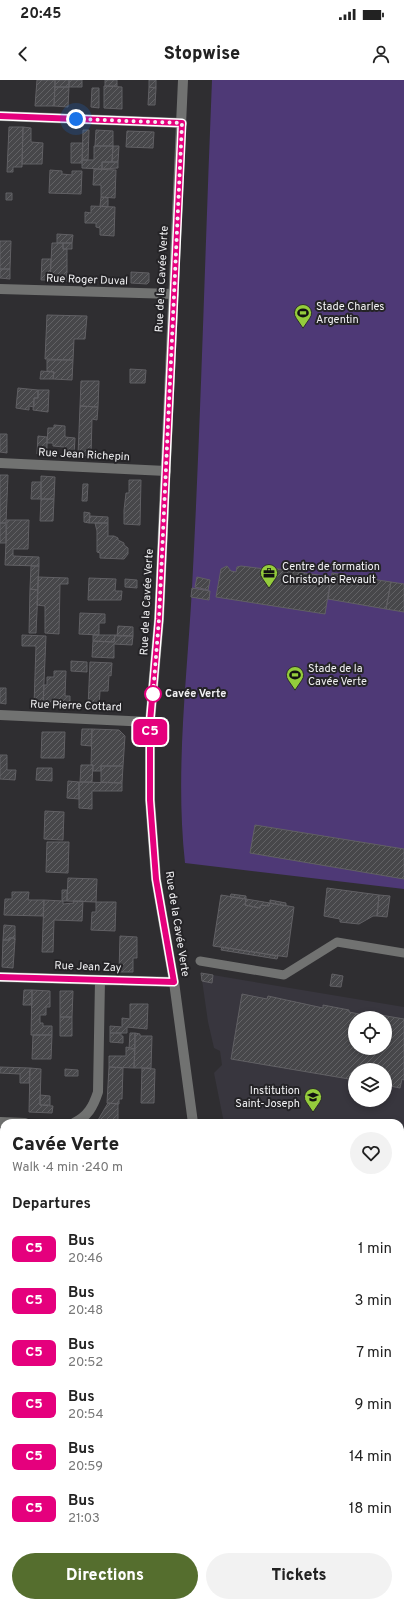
<!DOCTYPE html>
<meta charset="utf-8">
<style>
:root{--surface:#fff;--page:#f2f2f2;--text:#222;--muted:#767676;--accent:#556e2e}
body{margin:0;font-family:Overpass,sans-serif;background:var(--page);color:var(--text);height:100vh;display:flex;flex-direction:column;font-size:15px;white-space:nowrap}
*{box-sizing:border-box;margin:0}
p{font-size:13px;color:var(--muted)}
.icon{flex:none;width:22px;height:22px;fill:none;stroke:currentColor;stroke-width:2;stroke-linecap:round;stroke-linejoin:round}
.map{position:relative;flex:1;overflow:hidden}
.panel{position:absolute;left:0px;top:1039px;width:404px;height:488px;display:flex;flex-direction:column;background:var(--surface);border-radius:12px 12px 0 0;box-shadow:0 2px 6px #0003}
.panel>*{flex:none}
.badge{padding:0 8px;border-radius:6px;font-size:14px;line-height:26px}
.buttons{position:absolute;left:348px;top:931px;display:grid;gap:8px}
.buttons a{display:grid;place-items:center;width:44px;height:44px;border-radius:50%;background:var(--surface);box-shadow:0 2px 6px #0003;font-size:20px}
.you{position:absolute;width:20px;height:20px;margin:-10px;border:3px solid #fff;border-radius:50%;background:#1a73e8;box-shadow:0 0 0 6px #1a73e833}
.map>.badge{position:absolute;translate:-50% -50%;box-shadow:0 0 0 2px #fff}
h2{padding:0 12px;font-size:15px;line-height:36px}
.round{display:grid;place-items:center;flex:none;width:42px;height:42px;border-radius:21px;background:var(--page)}
.headline{display:flex;align-items:center;justify-content:space-between;height:68px;padding:0 12px}
h1{font-size:19px;font-weight:800;line-height:30px}
.cta{display:flex;gap:8px;margin-top:auto;padding:8px 12px}
.cta a{flex:1;height:46px;border-radius:24px;background:var(--accent);color:#fff;font-size:16px;font-weight:800;line-height:46px;text-align:center}
.cta a+a{background:var(--page);color:var(--text)}
ul{padding:0;list-style:none}
li{display:flex;align-items:center;gap:12px;height:52px;padding:0 12px}
li div{flex:1}
li b{display:block;font-size:15px}
li em{font-style:normal}
li .badge{min-width:44px;font-weight:700;text-align:center}
.status{display:flex;justify-content:space-between;align-items:center;height:28px;padding:0 20px;background:var(--surface);direction:ltr}
.status svg{height:11px;fill:currentColor}
header{display:flex;justify-content:space-between;align-items:center;height:52px;padding:0 12px;background:var(--surface);font-size:18px;font-weight:800}
.map>svg:first-child{display:block}
.built{fill:#38363e;fill-rule:evenodd}
.grass{fill:url(#grass-dots)}
.forest{fill:url(#forest-firs)}
.park{fill:#4e3976}
.building{fill:url(#building-hatch);stroke:#616064;fill-rule:evenodd}
.lines{fill:none;stroke-linecap:round;stroke-linejoin:round}
.service{stroke:#717271;stroke-width:9}
.minor{stroke:#717271;stroke-width:10}
.tertiary{stroke:#717271;stroke-width:10}
.line-casing{stroke:#fff;stroke-width:9}
.line{stroke:#e5007d;stroke-width:6}
.walk{stroke:#f2f2f4;stroke-width:4;stroke-dasharray:0 7.2}
.stop-dot{fill:#fff;stroke:#e5007d;stroke-width:2}
.labels{text-anchor:middle;dominant-baseline:central;stroke-width:4;stroke-linejoin:round;paint-order:stroke}
.street-label{font-size:11px;fill:#f2f2f4;stroke:#252427}
.poi-label{font-size:11px;fill:#f2f2f4;stroke:#252427;text-anchor:start}
.stop-label{font-size:11px;font-weight:bold;fill:#f2f2f4;stroke:#252427;text-anchor:start}
</style>
<div class="status"><b>20:45</b><svg viewBox="0 0 49 12"><path d="M0 12V9h3v3zM5 12V6h3v6zM10 12V3h3v9zM15 12V0h3v12zM26 1h20v11H26zM47 4h2v5h-2z"/></svg></div>
<header><svg class="icon" aria-label="back" viewBox="0 0 24 24"><path d="M15 5l-7 7 7 7"/></svg>Stopwise<svg class="icon" aria-label="person" viewBox="0 0 24 24"><circle cx="12" cy="8" r="4"/><path d="M4 21q1-7 8-7t8 7"/></svg></header>
<div class="map">
<svg width="404" height="1527" viewBox="0 0 404 1527">
<defs>
<pattern id="grass-dots" width="8" height="8" patternUnits="userSpaceOnUse"><rect width="8" height="8" fill="#4e3976"/><path d="M2 2h.1M6 6h.1" fill="none" stroke="#68568a" stroke-width="1.8" stroke-linecap="round"/></pattern>
<pattern id="forest-firs" width="22" height="20" patternUnits="userSpaceOnUse"><rect width="22" height="20" fill="#6f56a0"/><path d="M5 1l3.5 6h-7zM16 11l3.5 6h-7z" fill="#846fae"/></pattern>
<pattern id="building-hatch" width="6" height="6" patternUnits="userSpaceOnUse"><rect width="6" height="6" fill="#47474a"/><path d="M-1 1l2-2M0 6l6-6M5 7l2-2" fill="none" stroke="#626265"/></pattern>
</defs>
<rect width="100%" height="100%" fill="#2f2e31"/>
<path class="built" d="M201,893l203,34v231h-4v-115h-176l-10,-50 8,-8 -2,-14 -6,-3 -6,-26zM355,938h30v30h-30zM355,990h30v30h-30z"/>
<path class="grass" d="M182,1523h108l9,4h-119z"/>
<path class="forest" d="M400,1280h4v247h-105l-8,-4h109z"/>
<path class="park" d="M212,0h192v809l-219,-26c-10,-92 2,-183 7,-275 9,-169 13,-339 20,-508z"/>
<path class="building" d="M37,0h18l-1,26h-19z
M55,0h14v7h-14z
M69,0h13v7h-13z
M105,0h12v6h-12z
M149,0h7v8l-7,-1z
M104,6l18,1v22l-18,-1z
M55,7h14l-1,20 -14,-1z
M149,7l7,1 -1,17h-7z
M92,8h7v20l-8,-1z
M9,47h14l-1,40h-9v5h-6z
M23,47l8,1v14l12,1 -1,21h-20z
M83,50h6l-1,30h-6z
M96,50l17,1v15h-18z
M127,51l27,1 -1,16 -27,-1z
M71,63h12l-1,20h-11z
M94,66h19l-1,16h-10v7l-20,-1v-8h12z
M113,66h6l-1,16h-6z
M102,82h16v6l-16,1z
M94,89l22,1 -1,28 -14,-1v-12h-8z
M50,90l12,1v3l10,1v-4h10l-1,23 -32,-1z
M6,113h6v7h-6z
M101,117l7,1v9l-8,-1z
M91,126l24,1 -1,29 -14,-1v-7l-4,-1v-4h-11v-11l6,1z
M57,154l16,1 -1,8h-15z
M0,161h11l-1,28h-10z
M52,163h11v6h4v32l-17,-1z
M63,163h9v6h-9z
M42,179h9l-1,21h-9z
M0,189h10v10l-10,-1z
M131,192l18,1v9l-2,2 -16,-1z
M47,235l40,1 -2,23h-11l-1,21 -28,-1z
M47,280h26l-1,20 -19,-1 1,-7 -7,-1z
M130,289l16,1 -1,13h-15z
M41,291l13,1 -1,7h-13z
M81,301h18l-1,26 -18,-1z
M18,308l20,2v8h-4v9l-5,-1v4l-13,-2z
M38,310h11l-1,22 -15,-2 1,-12h4z
M80,326l18,1 -1,13 -5,-1 -1,37 -13,-1z
M54,345l11,1v11l10,1 -1,17h-10v-8l-11,-1v-3h-6l1,-15h6z
M0,354h7v19l-7,-1z
M38,356l9,1v17h-10z
M0,395h8l-2,48h-6z
M41,396l14,1 -1,22h-13z
M129,400h12l-1,45 -16,-1v-14l2,-17h3z
M32,402h9v17h-10z
M83,404h5l-1,17h-5z
M41,419h13l-1,22h-13z
M84,432l6,1 -1,10 -5,-1z
M90,436l18,1v6h-19z
M7,440h22l-1,29h-15v7l26,1v9l-34,-1z
M0,443h6v20h-6z
M95,443h13v13h6l4,2v2l6,3v2l4,3v6l-4,5 -24,-1v-5l-3,-1v-21z
M31,486h8l-1,24 -8,-1z
M227,486l4,5 5,1 1,-5 4,-1 24,3v-2l66,10 -6,37 -109,-17 5,-28z
M332,493l59,9 -5,27 -58,-10z
M38,497l30,1v6h-8l-1,50 -14,-1v-27l-8,-1z
M197,497l13,3 -2,10 -13,-3z
M89,498l27,1 -1,12h7l-1,9h-33z
M125,499l12,1v8l-12,-1z
M391,502l13,2v28l-18,-3z
M192,508l18,3 -1,9 -18,-3z
M30,509l8,1 -2,43h-7z
M80,533l25,1v9h-6v12l-20,-1z
M118,546l15,1v9h-16z
M22,555l24,1 -3,69h-9l2,-59h-14z
M93,555h22l-1,7 -21,-1z
M115,555l18,1 -1,9 -18,-1v14l-22,-1 1,-16 21,1z
M71,581l16,1v10l-16,-1z
M90,582l22,1 -1,13 -2,-1 -1,16h-8l-1,16h-11z
M54,591h12l-1,25h5v10l-27,-1 1,-20h3v-8h7z
M0,608h6v16l-6,-1z
M82,649h10l-1,17 -10,-1z
M92,649l27,1 6,6 -2,30h-22v5h-8v-6h-2z
M42,652h23l-1,26h-23z
M0,675h7v15h9l-1,10 -15,-1z
M81,685h12l-1,17h-12z
M101,686h22l-1,17 -21,-1z
M37,688h15v13l-16,-1z
M68,701l11,1v17l-12,-1z
M79,702l43,1v8h-30v18l-13,-1z
M45,731l19,1 -1,28 -19,-1z
M255,745l149,24v30l-154,-26z
M47,762h22l-1,31 -22,-1z
M68,798l29,1 -1,23 -29,-1z
M327,808l52,7 -2,21h-4l-14,8 -19,-2v-3l-16,-3z
M62,810h5v11h-5z
M12,812h17l-1,8h16l-1,16 -39,-1 1,-16h7z
M231,814l15,2v3l-16,-2z
M221,815l25,4 -1,6 15,3 1,-3 8,1 1,-3 24,4 -7,50 -74,-11z
M379,815l11,1 -3,21 -10,-1z
M246,819l24,4 -1,3 -8,-1 -1,3 -15,-3z
M44,820l19,1v3l11,-1 -1,-2h10l-1,20 -28,-1 -1,32h-11z
M270,820l16,3v3l-16,-3z
M96,822h20l-1,29 -24,-1 1,-18h4z
M4,845l11,1v14l-1,-2h-5v2h-6z
M120,856l17,1v21h-4v14h-14z
M9,858h5l1,2 -2,28 -11,-1 1,-27h6z
M222,867l56,9 -1,3 -56,-9z
M201,893l12,2 -1,8 -10,-2z
M332,894l11,2 -2,11 -11,-1z
M24,910h8v15h-9z
M32,910l18,1v16h-4v8h-6v8h3v3h9v9h-21z
M60,911h13l-1,26h-12z
M242,914l25,5 1,-3 55,12v-3l26,5v2l20,4v-3l35,6v61l-2,-1 -2,9 -15,-3v-15h-30v10l-124,-21zM355,938h30v30h-30z
M130,924h18l-1,25 -20,-2v6h-17v-7l12,1v-9l8,1z
M60,937h12v19h-12z
M110,953h11v3h2v7l-13,-1z
M130,953h5v16h-6z
M135,953l5,1v2h12l-1,32h-17z
M33,955h19l-1,24h-19z
M126,967l9,2 -1,19 -25,-1v-11h17z
M0,987l30,1 -1,15h-9v-9l-20,-1z
M109,987l14,1 -1,31h-3v5l-12,-1z
M30,988l11,1 -1,36 13,1 -1,7 -23,-1z
M142,988l13,1 -1,34h-13z
M65,989l13,1v6h-13z
M40,1015l10,1v9h-10z
M108,1023l10,1v19l-20,-3z
M0,1053l4,1v26l-4,-1z
M400,1064h4v25l-4,-1z
M0,1179h4v31h-4z
M400,1212l4,1v22l-4,-1z
M0,1250h4v29l-4,-1z
M0,1319h4v28l-4,-1z
M0,1346l4,1v28l-4,-1z
M4,1479v17l-4,-2v-9z
M0,1494l4,2v11l-4,-3z
M61,1523h22l-1,4h-12z"/>
<g class="lines">
<path class="service" d="M200,881l84,14 53,-33 67,11"/>
<path class="minor" d="M0,36l182,7
M0,209l174,5
M0,383l166,8
M0,635l150,7
M0,897l174,5
M0,1042l25,1
M74,1043c14,-7 19,-16 24,-31l2,-112
M0,1226l4,1
M400,1265l4,1
M0,1451l4,-8
M42,1527l2,-4"/>
<path class="tertiary" d="M183,0l-24,539 -9,103v78l6,79 18,103 19,141
M152,1527l2,-4"/>
</g>
<g class="lines">
<defs>
<path id="line" d="M0,36l182,7 -23,496 -9,103v78l6,79 18,103 -174,-5"/>
</defs>
<use href="#line" class="line-casing"/>
<use href="#line" class="line"/>
<path class="walk" d="M76,39l106,4 -23,496 -6,75"/>
</g>
<defs>
<symbol id="stadium-pin" viewBox="-11 -11 22 30"><path d="M0 17L-7.5 6A9.5 9.5 0 1 1 7.5 6Z" fill="#94cc3c" stroke="#252427"/><path d="M0-5a6.5 5 0 1 0 0 10a6.5 5 0 1 0 0-10ZM-3.5-1.8h7v3.6h-7Z" fill="#111"/></symbol>
<symbol id="office-pin" viewBox="-11 -11 22 30"><path d="M0 17L-7.5 6A9.5 9.5 0 1 1 7.5 6Z" fill="#94cc3c" stroke="#252427"/><path d="M-6-3h4V-5.5h4V-3h4V5H-6ZM-1-4.5V-3h2v-1.5ZM-6 0V1H6V0Z" fill="#111"/></symbol>
<symbol id="school-pin" viewBox="-11 -11 22 30"><path d="M0 17L-7.5 6A9.5 9.5 0 1 1 7.5 6Z" fill="#94cc3c" stroke="#252427"/><path d="M0-5L7-2L0 1L-7-2ZM-4 1L0 2.5L4 1V4Q0 6-4 4Z" fill="#111"/></symbol>
</defs>
<g fill-rule="evenodd">
<use href="#stadium-pin" x="293" y="223" width="20" height="27"/>
<use href="#office-pin" x="259" y="483" width="20" height="27"/>
<use href="#stadium-pin" x="285" y="585" width="20" height="27"/>
<use href="#school-pin" x="303" y="1007" width="20" height="27"/>
</g>
<circle class="stop-dot" cx="153" cy="614" r="8"/>
<g class="labels">
<g class="street-label">
<text transform="translate(162 199) rotate(-87)">Rue de la Cavée Verte</text>
<text transform="translate(87 200) rotate(2)">Rue Roger Duval</text>
<text transform="translate(84 375) rotate(3)">Rue Jean Richepin</text>
<text transform="translate(147 522) rotate(-87)">Rue de la Cavée Verte</text>
<text transform="translate(76 626) rotate(2)">Rue Pierre Cottard</text>
<text transform="translate(177 844) rotate(81)">Rue de la Cavée Verte</text>
<text transform="translate(88 887) rotate(2)">Rue Jean Zay</text>
</g>
<g class="poi-label">
<text x="316" y="227">Stade Charles<tspan x="316" dy="13">Argentin</tspan></text>
<text x="282" y="487">Centre de formation<tspan x="282" dy="13">Christophe Revault</tspan></text>
<text x="308" y="589">Stade de la<tspan x="308" dy="13">Cavée Verte</tspan></text>
<text x="300" y="1011" text-anchor="end">Institution<tspan x="300" dy="13">Saint-Joseph</tspan></text>
</g>
<g class="stop-label">
<text x="165" y="614">Cavée Verte</text>
</g>
</g>
</svg>
<div class="buttons">
<a><svg class="icon" aria-label="locate" viewBox="0 0 24 24"><circle cx="12" cy="12" r="6"/><path d="M12 2v4M12 18v4M2 12h4M18 12h4"/></svg></a>
<a><svg class="icon" aria-label="layers" viewBox="0 0 24 24"><path d="M12 4l9 5-9 5-9-5zM3 14l9 5 9-5"/></svg></a>
</div>
<div class="you" style="left:76px;top:39px"></div>
<b class="badge" style="left:150px;top:652px;background:#e5007d;color:#fff">C5</b>
<section class="panel">
<div class="headline"><div><h1>Cavée Verte</h1><p>Walk · 4 min · 240 m</p></div><a class="round"><svg class="icon" aria-label="heart" viewBox="0 0 24 24"><path d="M12 20l-8-8c-3-5 5-10 8-4 3-6 11-1 8 4z"/></svg></a></div>
<h2>Departures</h2>
<ul>
<li><span class="badge" style="background:#e5007d;color:#fff">C5</span><div><b>Bus</b><p>20:46</p></div><em>1 min</em></li>
<li><span class="badge" style="background:#e5007d;color:#fff">C5</span><div><b>Bus</b><p>20:48</p></div><em>3 min</em></li>
<li><span class="badge" style="background:#e5007d;color:#fff">C5</span><div><b>Bus</b><p>20:52</p></div><em>7 min</em></li>
<li><span class="badge" style="background:#e5007d;color:#fff">C5</span><div><b>Bus</b><p>20:54</p></div><em>9 min</em></li>
<li><span class="badge" style="background:#e5007d;color:#fff">C5</span><div><b>Bus</b><p>20:59</p></div><em>14 min</em></li>
<li><span class="badge" style="background:#e5007d;color:#fff">C5</span><div><b>Bus</b><p>21:03</p></div><em>18 min</em></li>
</ul>
<div class="cta"><a>Directions</a><a>Tickets</a></div>
</section>
</div>
